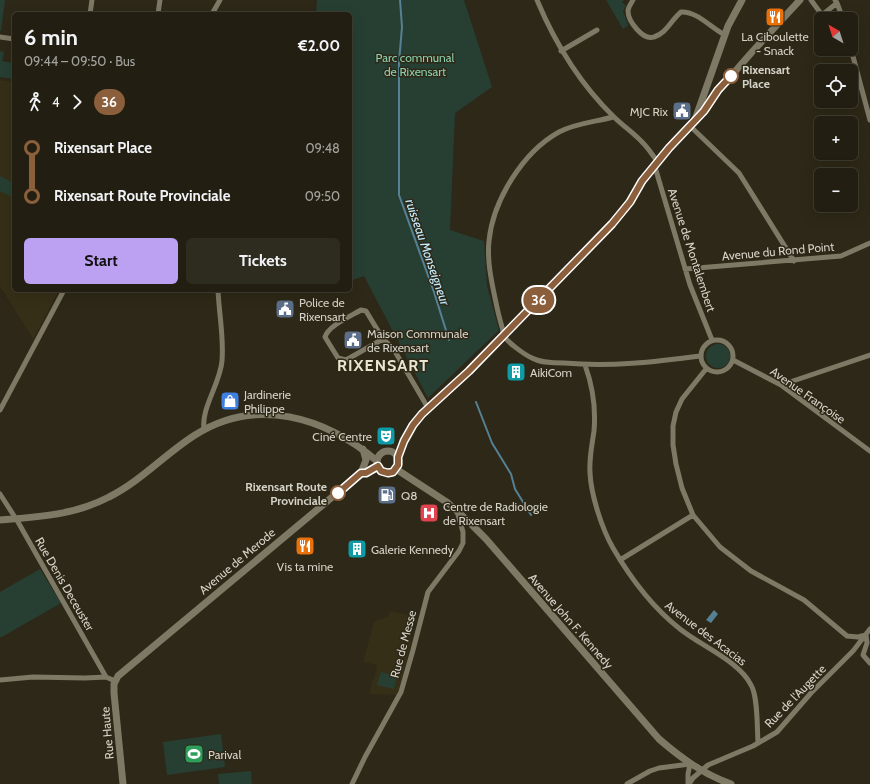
<!DOCTYPE html>
<meta charset="utf-8">
<style>
:root{--surface:#221e11;--page:#2e2b1f;--text:#f1f3f6;--muted:#a2a29f;--line:#3f3c31;--accent:#bca0f2}
body{margin:0;font-family:Cabin,sans-serif;background:var(--page);color:var(--text);height:100vh;display:flex;flex-direction:column;font-size:15px;white-space:nowrap}
*{box-sizing:border-box;margin:0}
p{font-size:13px;color:var(--muted)}
.icon{flex:none;width:22px;height:22px;fill:none;stroke:currentColor;stroke-width:2;stroke-linecap:round;stroke-linejoin:round}
.map{position:relative;flex:1;overflow:hidden}
.panel{position:absolute;left:12px;top:12px;width:340px;height:280px;display:flex;flex-direction:column;background:var(--surface);border-radius:6px;box-shadow:0 4px 16px #0002,0 0 0 1px var(--line)}
.panel>*{flex:none}
.badge{padding:0 8px;border-radius:13px;font-size:14px;line-height:26px}
.needle{width:26px;rotate:321deg}
.controls{position:absolute;left:814px;top:12px;display:grid;gap:8px}
.controls a{display:grid;place-items:center;width:44px;height:44px;border-radius:6px;background:var(--surface);box-shadow:0 4px 16px #0002,0 0 0 1px var(--line);font-size:20px}
.map>.badge{position:absolute;translate:-50% -50%;box-shadow:0 0 0 2px #fff}
.legs{display:flex;align-items:center;gap:6px;height:44px;padding:0 12px;font-size:13px}
.legs p{margin-inline-start:auto}
.headline{display:flex;align-items:center;justify-content:space-between;height:68px;padding:0 12px}
h1{font-size:22px;font-weight:700;line-height:30px}
.button{display:flex;gap:8px;margin-top:auto;padding:8px 12px}
.button a{flex:1;height:46px;border-radius:6px;background:var(--accent);color:#111;font-size:16px;font-weight:700;line-height:46px;text-align:center}
.button a+a{background:var(--page);color:var(--text)}
ul{padding:0 12px;list-style:none}
li{display:flex;align-items:center;gap:14px;height:48px;font-size:15px}
li i{display:grid;place-items:center;width:6px;height:100%;margin:0 5px;background:currentColor}
li i::after{content:'';width:10px;height:10px;margin:-5px;border:3px solid;border-radius:50%;background:var(--surface)}
li p{margin-inline-start:auto}
li:first-child i{background:linear-gradient(#0000 50%,currentColor 0)}
li:last-child i{background:linear-gradient(currentColor 50%,#0000 0)}
.map>svg:first-child{display:block}
.built{fill:#362f17}
.green{fill:#273f33}
.water{fill:#568093}
.lines{fill:none;stroke-linecap:round;stroke-linejoin:round}
.stream{stroke:#568093;stroke-width:2}
.street{stroke:#7e7965;stroke-width:5}
.secondary{stroke:#7e7965;stroke-width:7}
.line-1-casing{stroke:#fff;stroke-width:9}
.line-1{stroke:#8b5e3c;stroke-width:6}
.stop-1-dot{fill:#fff;stroke:#8b5e3c;stroke-width:2}
.labels{text-anchor:middle;dominant-baseline:central;stroke-width:3;stroke-linejoin:round;paint-order:stroke}
.poi-label{font-size:12px;fill:#d4d1c6;stroke:#2d2817;text-anchor:start}
.park-label{font-size:12px;fill:#8ad0ae;stroke:#2d2817}
.stop-label{font-size:12px;font-weight:bold;fill:#d4d1c6;stroke:#2d2817;text-anchor:start}
.street-label{font-size:12px;fill:#d4d1c6;stroke:#2d2817}
.water-label{font-size:13px;font-style:italic;fill:#c1ebff;stroke:#2d2817}
.district-label{font-size:16px;font-weight:bold;letter-spacing:1px;fill:#eae5cf;stroke:#2d2817}
</style>
<div class="map">
<svg width="870" height="784" viewBox="0 0 870 784">
<rect width="100%" height="100%" fill="#2d2817"/>
<path class="built" d="M0,80l14,2v208h45l-26,49 -33,-53z
M390,611l19,4 3,2 1,2 -3,15 1,10 -11,43 -4,8 -26,-1 2,-14h2l3,-15 -14,-3 11,-40 3,-2 11,-3z"/>
<path class="green" d="M0,0h5l-4,31h-1z
M317,0h147l28,87 -37,26 -5,117 34,11 3,45 12,44 -71,68 -64,-122 -14,5v-267h-34z
M606,0h18l-2,2 4,4 -3,5 5,14 -5,4z
M14,49v30l-14,-2v-26l4,1 -2,9 10,2z
M0,176l14,7v15l-14,-7z
M706 356a12 12 0 1 1 24 0a12 12 0 1 1-24 0Z
M40,569l21,34 -61,35v-46z
M381,672l16,4 -3,13 -17,-4z
M221,734l4,33 -58,8 -4,-33z
M251,771l1,13h-33l-1,-10z"/>
<path class="water" d="M714,610l4,4 -7,9 -5,-3z"/>
<g class="lines">
<path class="stream" d="M400,0l2,27 -3,35v133l35,97 15,48
M476,402l16,41 19,31 4,15 16,26"/>
<path class="street" d="M537,0c18,43 43,84 77,117 9,9 20,16 29,26 6,6 10,13 15,19
M633,0c-2,4 -5,7 -5,11 0,10 15,30 26,26 13,-4 17,-17 27,-25 16,-1 30,16 44,23
M811,0l11,15 15,-12 -2,-3
M837,3l6,16
M90,14l2,-14
M158,14l2,-14
M212,14l8,-14
M0,37l14,2
M851,49l19,71
M561,51l36,-21
M613,117c-18,5 -37,6 -54,15 -36,20 -66,68 -70,109 -2,19 2,38 6,57 2,10 4,19 7,29 1,2 1,7 2,9 3,6 21,19 28,22 9,5 22,5 32,5 46,4 91,-1 136,-7
M690,126l49,47 55,88
M655,167l35,118 22,55
M685,269l156,-13 29,-13
M383,339l-37,21 -8,-2 -13,-21c3,-11 26,-21 36,-27l5,1 17,28 10,9 35,60
M701 356a16 16 0 1 1 32 0a16 16 0 1 1-32 0Z
M733,360l48,25 89,66
M585,365c8,22 11,43 9,66 -2,14 -5,27 -4,42 1,22 12,56 23,75 18,31 39,59 67,81 21,17 59,32 71,56 7,11 6,43 7,57
M706,369l-24,30 -6,13 -3,14v19l3,19 6,24 11,27 27,32 31,24 53,29 43,36 11,1 8,-2
M781,385l89,-30
M0,410l64,-120
M204,429c-3,-21 16,-45 18,-68 2,-24 -3,-47 -4,-71
M0,494l18,28 88,155 9,4
M620,560l73,-45
M866,635l1,8 -4,12 7,8
M0,680l33,-3 52,1 21,-1
M352,784l13,-27 36,-65 12,-42 15,-58 31,-41 4,-8v-11l-6,-21
M627,784l23,-13 9,-3 31,-4 -2,10v10
M689,784l4,-6 15,-13 45,-19 24,-14 34,-39 42,-42 17,-22"/>
<path class="secondary" d="M696,117l32,-91 14,-26
M377 462a11 11 0 1 1 22 0a11 11 0 1 1-22 0Z
M398,457l6,-16 9,-16 9,-11 47,-43 143,-147 17,-22 14,-21 26,-33 35,-37 14,-20 34,-39 48,-52
M396,469l52,34 19,17 19,19 173,200c22,19 44,35 72,45
M361,473l5,-13 -3,-11
M0,520c38,-3 75,-5 109,-23 32,-16 56,-43 86,-62 61,-39 130,-18 182,26
M123,784l-9,-91v-9l4,-8 243,-203h5l12,-7"/>
</g>
<g class="lines">
<defs>
<path id="line-1" d="M338,493l23,-20h5l12,-7 3,5 7,2 5,-1 5,-7v-8l6,-16 9,-16 9,-11 47,-43 143,-147 18,-22 12,-21 27,-33 35,-37 14,-21 13,-14"/>
</defs>
<use href="#line-1" class="line-1-casing"/>
<use href="#line-1" class="line-1"/>
</g>
<defs>
<symbol id="restaurant-square" viewBox="-11 -11 22 22"><rect x="-9" y="-9" width="18" height="18" rx="4" fill="#e8710a" stroke="#2d2817"/><path d="M-5-6h1v4h1v-4h1v4h1v-4h1v5L-1.5 .5V6h-2V.5L-5-1ZM5-6V6H3V1.5H1.5Q1.5-4 5-6Z" fill="#fff"/></symbol>
<symbol id="civic-square" viewBox="-11 -11 22 22"><rect x="-9" y="-9" width="18" height="18" rx="4" fill="#5c6f8a" stroke="#2d2817"/><path d="M-.6-6.5H3V-4.5H.6V-3L4-1V1h2V6H-6V1h2V-1L-.6-3ZM-1.2 2.5V6h2.4V2.5Z" fill="#fff"/></symbol>
<symbol id="building-square" viewBox="-11 -11 22 22"><rect x="-9" y="-9" width="18" height="18" rx="4" fill="#0f9aa8" stroke="#2d2817"/><path d="M-4-6H4V6H1V3H-1V6H-4ZM-2.5-4.3h1.7v1.8h-1.7ZM.8-4.3h1.7v1.8H.8ZM-2.5-1h1.7V.8h-1.7ZM.8-1h1.7V.8H.8Z" fill="#fff"/></symbol>
<symbol id="shop-square" viewBox="-11 -11 22 22"><rect x="-9" y="-9" width="18" height="18" rx="4" fill="#3f7fe0" stroke="#2d2817"/><path d="M-5-2.5h2.3a2.7 3.5 0 0 1 5.4 0H5L5.5 6h-11ZM-1.5-2.5h3a1.5 2.3 0 0 0-3 0Z" fill="#fff"/></symbol>
<symbol id="theatre-square" viewBox="-11 -11 22 22"><rect x="-9" y="-9" width="18" height="18" rx="4" fill="#0f9aa8" stroke="#2d2817"/><path d="M-5-5.5Q0-4 5-5.5V0Q5 5 0 6Q-5 5-5 0ZM-3.3-2.5H-1v1.5H-3.3ZM1-2.5H3.3v1.5H1ZM-2.8 1Q0 5.5 2.8 1Z" fill="#fff"/></symbol>
<symbol id="fuel-square" viewBox="-11 -11 22 22"><rect x="-9" y="-9" width="18" height="18" rx="4" fill="#5c6f8a" stroke="#2d2817"/><path d="M-5.5-6h7V0h2V4h1.3V-2.5L3-4.5l.8-.8L6-3V5H2.5V1h-1V6h-7ZM-4.2-4.7v3.2H.2V-4.7Z" fill="#fff"/></symbol>
<symbol id="hospital-square" viewBox="-11 -11 22 22"><rect x="-9" y="-9" width="18" height="18" rx="4" fill="#e0444e" stroke="#2d2817"/><path d="M-5-5h3v3.5h4V-5h3V5h-3V1.5h-4V5h-3Z" fill="#fff"/></symbol>
<symbol id="stadium-square" viewBox="-11 -11 22 22"><rect x="-9" y="-9" width="18" height="18" rx="4" fill="#2e9e5b" stroke="#2d2817"/><path d="M0-5a6.5 5 0 1 0 0 10a6.5 5 0 1 0 0-10ZM-3.5-1.8h7v3.6h-7Z" fill="#fff"/></symbol>
</defs>
<g fill-rule="evenodd">
<use href="#restaurant-square" x="764" y="6" width="22" height="22"/>
<use href="#civic-square" x="671" y="100" width="22" height="22"/>
<use href="#civic-square" x="274" y="298" width="22" height="22"/>
<use href="#civic-square" x="342" y="329" width="22" height="22"/>
<use href="#building-square" x="505" y="361" width="22" height="22"/>
<use href="#shop-square" x="219" y="390" width="22" height="22"/>
<use href="#theatre-square" x="375" y="425" width="22" height="22"/>
<use href="#fuel-square" x="376" y="484" width="22" height="22"/>
<use href="#hospital-square" x="418" y="502" width="22" height="22"/>
<use href="#restaurant-square" x="294" y="535" width="22" height="22"/>
<use href="#building-square" x="346" y="538" width="22" height="22"/>
<use href="#stadium-square" x="183" y="743" width="22" height="22"/>
</g>
<g class="stop-1-dot">
<circle cx="731" cy="76" r="7"/>
<circle cx="338" cy="493" r="7"/>
</g>
<g class="labels">
<g class="poi-label">
<text x="775" y="36" text-anchor="middle">La Ciboulette<tspan x="775" dy="14">- Snack</tspan></text>
<text x="668" y="111" text-anchor="end">MJC Rix</text>
<text x="299" y="302">Police de<tspan x="299" dy="14">Rixensart</tspan></text>
<text x="367" y="333">Maison Communale<tspan x="367" dy="14">de Rixensart</tspan></text>
<text x="530" y="372">AikiCom</text>
<text x="244" y="394">Jardinerie<tspan x="244" dy="14">Philippe</tspan></text>
<text x="372" y="436" text-anchor="end">Ciné Centre</text>
<text x="401" y="495">Q8</text>
<text x="443" y="506">Centre de Radiologie<tspan x="443" dy="14">de Rixensart</tspan></text>
<text x="371" y="549">Galerie Kennedy</text>
<text x="305" y="566" text-anchor="middle">Vis ta mine</text>
<text x="208" y="754">Parival</text>
</g>
<g class="park-label">
<text x="415" y="57">Parc communal<tspan x="415" dy="14">de Rixensart</tspan></text>
</g>
<g class="stop-label">
<text x="742" y="69">Rixensart<tspan x="742" dy="14">Place</tspan></text>
<text x="327" y="486" text-anchor="end">Rixensart Route<tspan x="327" dy="14">Provinciale</tspan></text>
</g>
<g class="street-label">
<text transform="translate(692 250) rotate(72)">Avenue de Montalembert</text>
<text transform="translate(778 251) rotate(-5)">Avenue du Rond Point</text>
<text transform="translate(808 395) rotate(35)">Avenue Françoise</text>
<text transform="translate(237 561) rotate(-40)">Avenue de Merode</text>
<text transform="translate(65 584) rotate(60)">Rue Denis Deceuster</text>
<text transform="translate(571 621) rotate(49)">Avenue John F. Kennedy</text>
<text transform="translate(706 633) rotate(37)">Avenue des Acacias</text>
<text transform="translate(403 644) rotate(-75)">Rue de Messe</text>
<text transform="translate(795 696) rotate(-46)">Rue de l'Augette</text>
<text transform="translate(107 733) rotate(-95)">Rue Haute</text>
</g>
<g class="water-label">
<text transform="translate(428 252) rotate(71)">ruisseau Monseigneur</text>
</g>
<g class="district-label">
<text x="383" y="365">RIXENSART</text>
</g>
</g>
</svg>
<div class="controls">
<a><svg class="needle" viewBox="-14 -14 28 28"><path d="M0-13l5 13h-10z" fill="#e53935"/><path d="M0 13l5-13h-10z" fill="#a2a29f"/></svg></a>
<a><svg class="icon" aria-label="locate" viewBox="0 0 24 24"><circle cx="12" cy="12" r="6"/><path d="M12 2v4M12 18v4M2 12h4M18 12h4"/></svg></a>
<a>+</a>
<a>−</a>
</div>
<b class="badge" style="left:539px;top:300px;background:#8b5e3c;color:#fff">36</b>
<section class="panel">
<div class="headline"><div><h1>6 min</h1><p>09:44 – 09:50 · Bus</p></div><b>€2.00</b></div>
<div class="legs"><svg class="icon" aria-label="walk" viewBox="0 0 24 24"><circle cx="13" cy="4" r="2"/><path d="M13 8l-2 6 4 7M11 14l-3 7M7 12l3-4h3l4 4"/></svg>4<svg class="icon" aria-label="forward" viewBox="0 0 24 24"><path d="M9 5l7 7-7 7"/></svg><b class="badge" style="background:#8b5e3c;color:#fff">36</b></div>
<ul>
<li><i style="color:#8b5e3c"></i><b>Rixensart Place</b><p>09:48</p></li>
<li><i style="color:#8b5e3c"></i><b>Rixensart Route Provinciale</b><p>09:50</p></li>
</ul>
<div class="button"><a>Start</a><a>Tickets</a></div>
</section>
</div>
